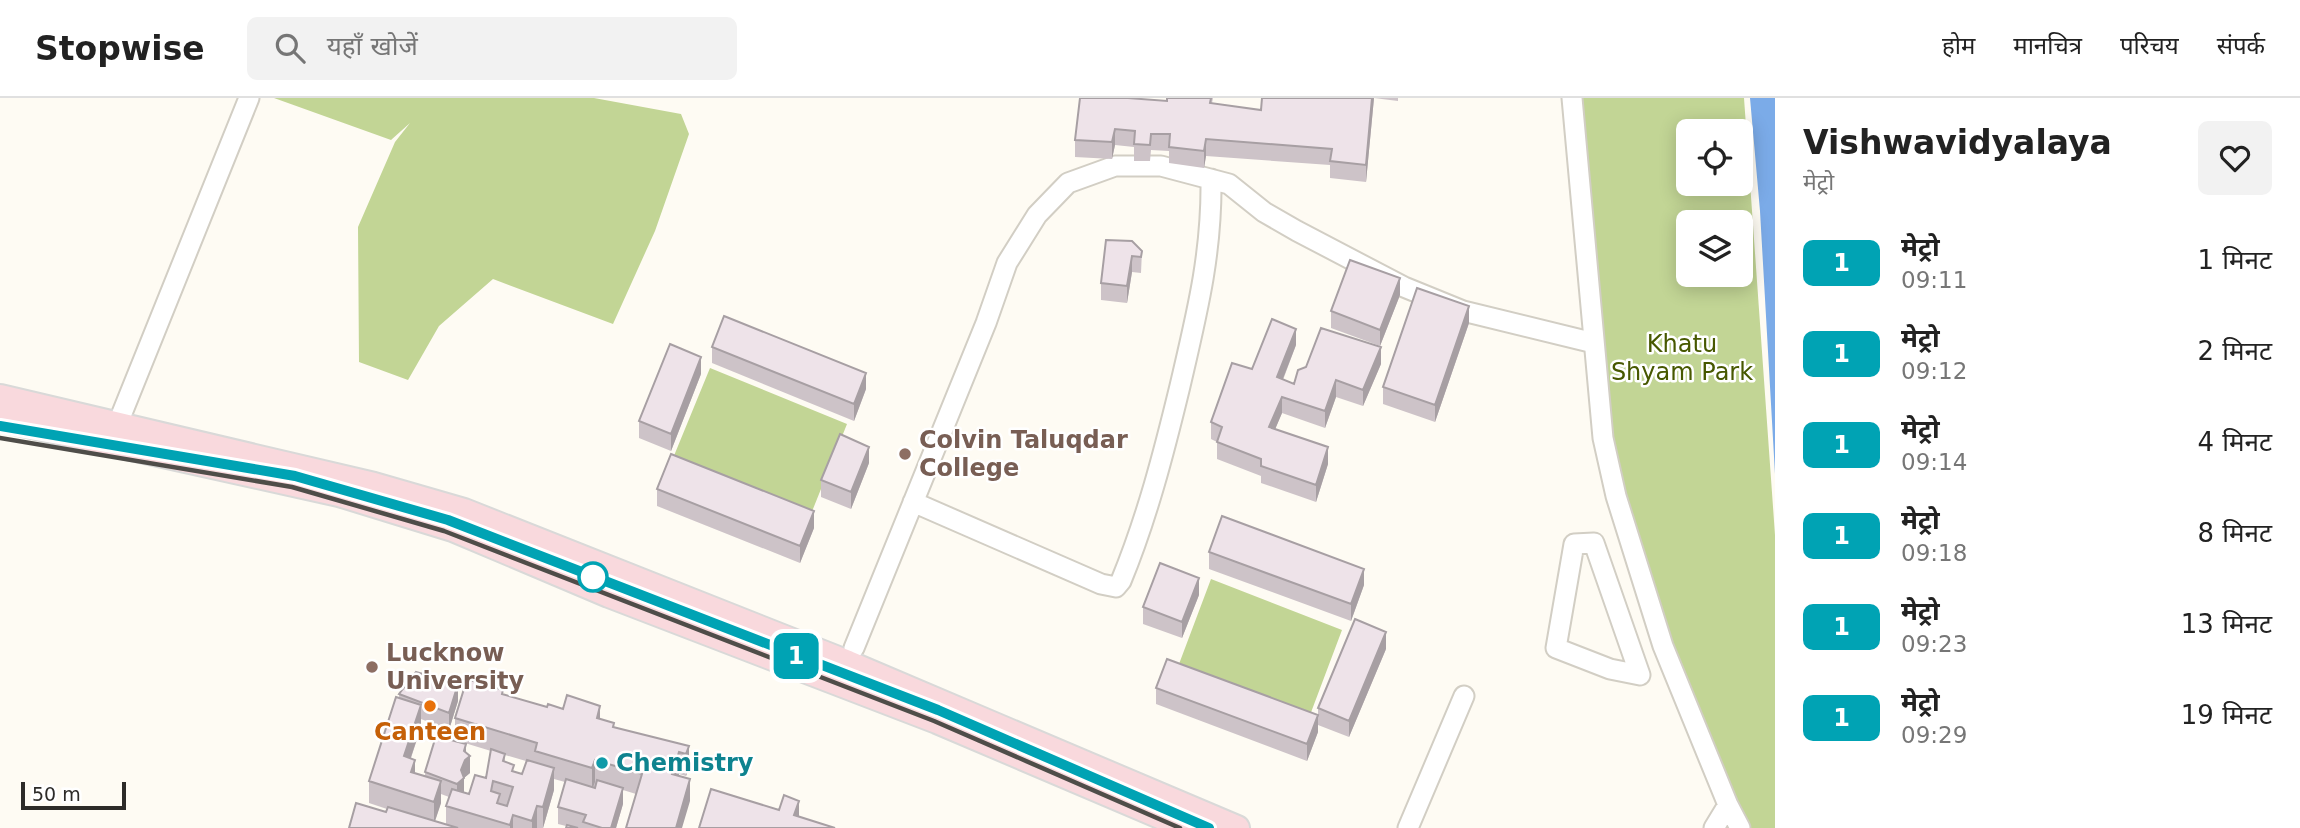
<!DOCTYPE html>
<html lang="hi">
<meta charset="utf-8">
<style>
:root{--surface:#fff;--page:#f2f2f2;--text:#222;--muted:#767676;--line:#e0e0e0}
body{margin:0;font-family:"DejaVu Sans","Noto Sans Devanagari",sans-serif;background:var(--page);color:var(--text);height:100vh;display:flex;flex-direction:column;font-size:26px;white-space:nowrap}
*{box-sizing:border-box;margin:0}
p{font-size:23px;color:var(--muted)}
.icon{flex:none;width:38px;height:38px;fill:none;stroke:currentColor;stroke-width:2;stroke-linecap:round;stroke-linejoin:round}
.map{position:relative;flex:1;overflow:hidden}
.sheet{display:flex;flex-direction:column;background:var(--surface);width:525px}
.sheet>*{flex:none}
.badge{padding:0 14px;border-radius:10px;font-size:24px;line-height:46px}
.fabs{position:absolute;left:1676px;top:21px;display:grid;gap:14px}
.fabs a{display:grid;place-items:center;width:77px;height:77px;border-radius:10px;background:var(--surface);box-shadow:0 4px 18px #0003;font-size:35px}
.scale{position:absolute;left:21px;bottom:18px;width:105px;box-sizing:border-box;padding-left:7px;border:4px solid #2d2b28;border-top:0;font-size:19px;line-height:24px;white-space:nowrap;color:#2d2b28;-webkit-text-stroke:5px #fff;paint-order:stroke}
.map>.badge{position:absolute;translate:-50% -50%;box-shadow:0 0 0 4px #fff}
.round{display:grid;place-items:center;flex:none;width:74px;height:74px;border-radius:10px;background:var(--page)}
.head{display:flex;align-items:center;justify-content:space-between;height:119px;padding:0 28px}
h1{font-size:33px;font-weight:600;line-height:52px}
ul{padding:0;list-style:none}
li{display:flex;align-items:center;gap:21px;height:91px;padding:0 28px}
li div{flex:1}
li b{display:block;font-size:26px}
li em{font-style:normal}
li .badge{min-width:77px;font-weight:700;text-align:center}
header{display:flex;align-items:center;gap:42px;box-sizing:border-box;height:98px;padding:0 35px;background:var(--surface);border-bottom:2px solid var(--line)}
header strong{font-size:33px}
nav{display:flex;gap:38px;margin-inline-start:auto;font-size:24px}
.search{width:490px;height:63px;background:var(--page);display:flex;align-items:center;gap:18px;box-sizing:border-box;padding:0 24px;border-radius:10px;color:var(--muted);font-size:26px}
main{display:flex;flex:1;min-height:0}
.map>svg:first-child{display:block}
.green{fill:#c2d595;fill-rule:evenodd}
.water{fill:#7babe8}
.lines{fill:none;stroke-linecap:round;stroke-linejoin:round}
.minor-casing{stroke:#d2cec4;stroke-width:23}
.major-casing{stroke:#d9d9d8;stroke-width:28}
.minor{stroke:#fff;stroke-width:19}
.major{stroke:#f9d9dd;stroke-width:24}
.rail{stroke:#4f4d49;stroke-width:4.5}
.wall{fill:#cdc3c8;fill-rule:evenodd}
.shaded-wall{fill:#a79fa3}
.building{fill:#eee3e9;stroke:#a79fa3;stroke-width:2;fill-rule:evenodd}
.line-casing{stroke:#fff;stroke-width:16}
.line{stroke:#00a3b4;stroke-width:10}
.education-dot{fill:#8d6e63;stroke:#fff;stroke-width:2.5}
.stop-dot{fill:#fff;stroke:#00a3b4;stroke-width:3.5}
.food-dot{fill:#e8710a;stroke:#fff;stroke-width:2.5}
.culture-dot{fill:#0f9aa8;stroke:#fff;stroke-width:2.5}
.labels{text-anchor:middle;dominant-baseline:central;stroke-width:5;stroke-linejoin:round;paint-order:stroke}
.park-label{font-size:24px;fill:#475800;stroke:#fff}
.education-label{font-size:24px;font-weight:bold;fill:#785e54;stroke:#fff;text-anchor:start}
.food-label{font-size:24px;font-weight:bold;fill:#c56008;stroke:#fff}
.culture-label{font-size:24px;font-weight:bold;fill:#0d838f;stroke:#fff;text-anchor:start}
</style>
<header>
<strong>Stopwise</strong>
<div class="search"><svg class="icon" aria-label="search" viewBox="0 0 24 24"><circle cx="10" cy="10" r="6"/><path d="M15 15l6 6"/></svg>यहाँ खोजें</div>
<nav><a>होम</a><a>मानचित्र</a><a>परिचय</a><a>संपर्क</a></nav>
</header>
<main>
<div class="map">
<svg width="1775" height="730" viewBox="0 0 1775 730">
<rect width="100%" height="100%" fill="#fefbf3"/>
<path class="green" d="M274,0h320l87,16 8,20 -34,97 -42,93 -120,-45 -54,47 -31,54 -49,-18 -1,-135 37,-85 15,-19 -19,17z
M1576,0h168l31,437v293h-28l-69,-167 -57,-165 -21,-155zM1689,33h52v53h-52zM1689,124h52v53h-52z
M710,270l137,56 -38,95 -138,-56z
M1211,481l131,51 -35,93 -131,-51z"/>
<path class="water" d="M1750,0h25v376l-15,-263z"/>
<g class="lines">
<defs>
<path id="minor" d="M1572,0l31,340 13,58 47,150 65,159 -14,23
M112,340l137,-340
M913,404l188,82 15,3 5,-6c26,-63 43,-129 59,-195 17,-73 32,-132 31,-207
M1594,445l46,132 -30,-6 -54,-21 18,-104z
M854,550l132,-325 21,-60 30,-48 31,-32 47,-17h46l68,18 35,28 33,19 107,56 59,24 131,32
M1728,707l12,23
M1408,730l56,-132"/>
<path id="major" d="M0,299l374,88 90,26 384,152 389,165
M0,321l339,75 114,35 156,66 328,126 251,107"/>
</defs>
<use href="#minor" class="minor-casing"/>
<use href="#major" class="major-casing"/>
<use href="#minor" class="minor"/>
<use href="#major" class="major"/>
<path class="rail" d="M0,328l295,50 153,44 490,190 271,118
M0,340l292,49 152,44 490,190 246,107"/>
</g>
<path class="wall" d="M1167,0h46l-1,5 49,7 1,-12h136v3l-24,-3 -8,84 -36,-4v-13l-124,-9 -2,12 -35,-5v-12l-18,-1 -1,11h-16v-14l-19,-2 -3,14 -37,-2v-17l92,-39z
M1106,142l36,11 -1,22 -9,-1 -5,31 -26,-3v-17z
M1400,197l-20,51 -49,-18v-17z
M1469,225l-34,99 -52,-18v-17z
M1296,247l-13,35 11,4 87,-20 -18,42 -27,-9 -11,31 -43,-15 -7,16 53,35 -12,38 -55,-19v-7l-44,-17v-17l-6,-3v-17l41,-53z
M712,249l154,42 -12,32 -142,-58z
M701,276l-30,77 -32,-13v-17z
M869,365l-18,46 -30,-12v-17z
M657,391l157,39 -14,35 -143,-57z
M1209,454l155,33 -13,36 -142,-52z
M1199,497l-17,43 -39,-14v-17z
M1386,551l-37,88 -31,-12v-17z
M1156,590l162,44 -11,29 -151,-57z
M399,596l59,7 -9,29 -28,-11v8l-10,31 4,15 10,3v-4l41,-20 4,21 -6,5v14l5,2 17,-16 5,-27 -36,-11v-22l48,-24 44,13 53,12 14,9 75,18v21l-3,9 -7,-2 -1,1 12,26 -54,-7 -13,-4v14l-7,24h-50v-2l-8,-2v-17l7,-25 -11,-3v11l-11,38h-194l37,-16 1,-3 -18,-6v-22l30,-83zM505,657l21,6 -4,13 -8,-3 -9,-9zM441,696l8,3 -3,9v19l-11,-4 6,-18z"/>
<path class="shaded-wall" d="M1372,0h2l-8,84v-17z
M1115,31v16l-3,14v-17z
M1206,41v17l-2,12v-17z
M1132,158v16l-5,31v-17z
M1400,180v17l-20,51v-16z
M1469,208v17l-34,99v-17z
M1296,231v16l-19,49v-17z
M1381,249v17l-18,42v-16z
M701,259v17l-30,77v-17z
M866,275v16l-12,32v-17z
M1336,282v17l-11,31v-17z
M1282,299v16l-13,31v-17z
M869,349v16l-18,46v-17z
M1328,349v17l-12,38v-17z
M814,413v17l-14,35v-17z
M1364,471v16l-13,36v-17z
M1199,480v17l-17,43v-16z
M1386,534v17l-37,88v-16z
M458,586v17l-9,29v-17z
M421,607v22l-17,51v-22z
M600,608v21l-3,-9z
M1318,617v17l-11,29v-17z
M466,646v15l4,-3v17l-6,5v17l-7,5v-16l4,-14z
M689,648v21l-3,9v-22z
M679,654v22l-7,22v-22z
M415,662v22l-4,-10z
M595,662v22l-3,8v-22z
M554,670v22l-11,38v-21z
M690,681v22l-8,27h-6z
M441,683v22l-7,21v-22z
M623,690v16l-7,24h-5z
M799,703v21l-5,-7z
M537,708v22h-5v-7z
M513,717v13h-3v-3z"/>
<path class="building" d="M1080,0h48l39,3v-3h44l-1,5 51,7 1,-12h110l-6,67 -36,-4 2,-12 -126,-10 -2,12 -35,-4 1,-13h-19l-1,11 -16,-1 1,-13 -20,-2 -3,13 -37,-2z
M1106,142l26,1 10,10 -1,6 -9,-1 -5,30 -26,-3z
M1350,162l50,18 -20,52 -49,-19z
M1417,190l52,18 -34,99 -52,-18z
M724,218l142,57 -12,31 -142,-57z
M1272,221l24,10 -19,48 17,7 4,-14 8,-3 15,-39 60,19 -18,43 -27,-10 -11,31 -43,-14 -13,30 59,20 -12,38 -55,-19v-7l-44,-17 5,-15 -11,-5 21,-59 20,6z
M670,246l31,13 -30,77 -32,-13z
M840,336l29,13 -18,45 -30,-12z
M671,356l143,57 -14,35 -143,-57z
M1222,418l142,53 -13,35 -142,-52z
M1160,465l39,15 -17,44 -39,-15z
M1355,521l31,13 -37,89 -31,-13z
M1167,561l151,56 -11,29 -151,-56z
M416,574l42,12 -9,29 -50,-19z
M467,581l36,11 -1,4 45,13 1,-3 15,5 4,-14 33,11 -3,12 17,5 -1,4 76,19 -3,8 -7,-2 -7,22 18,5 -14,49h-50l16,-54 -47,-14 -3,8 -57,-17 2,-8 -82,-25z
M396,599l25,8 -17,51 11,4 -4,12 30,9 -7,21 -65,-21z
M436,638l30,8 -2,7 6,5 -5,4 -4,10 3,8 -7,6 -32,-12z
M491,651l14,5 -2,7 11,4 -2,6 10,3 5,-14 27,8 -11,39 -6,-1 -5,15 -19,-6 -3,10 -64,-19 6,-17 17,5 6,-19 11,3zM493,683l20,6 -6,19 -10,-3 3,-9 -9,-3z
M566,681l29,9 2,-8 26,8 -12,40h-9l-19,-6 3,-7 -28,-8z
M711,691l68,21 5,-15 15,6 -5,14 41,13h-136z
M356,705l30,9 2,-5 70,21h-109z
M567,727l11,3h-12z"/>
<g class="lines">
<defs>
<path id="line" d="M0,328l295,50 153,44 490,190 271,118"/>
</defs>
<use href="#line" class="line-casing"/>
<use href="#line" class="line"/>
</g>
<g class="education-dot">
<circle cx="905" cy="356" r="7"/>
<circle cx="372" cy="569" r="7"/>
</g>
<circle class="stop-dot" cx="593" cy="479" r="14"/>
<circle class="food-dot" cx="430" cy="608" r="7"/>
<circle class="culture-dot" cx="602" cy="665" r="7"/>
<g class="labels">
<g class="park-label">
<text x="1682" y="246">Khatu<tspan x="1682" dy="28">Shyam Park</tspan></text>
</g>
<g class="education-label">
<text x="919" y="342">Colvin Taluqdar<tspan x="919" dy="28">College</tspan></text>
<text x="386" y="555">Lucknow<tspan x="386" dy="28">University</tspan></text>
</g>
<g class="food-label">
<text x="430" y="634">Canteen</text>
</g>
<g class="culture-label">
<text x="616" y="665">Chemistry</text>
</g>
</g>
</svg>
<div class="fabs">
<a><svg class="icon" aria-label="locate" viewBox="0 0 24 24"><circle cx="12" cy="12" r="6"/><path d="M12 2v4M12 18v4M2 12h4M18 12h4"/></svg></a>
<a><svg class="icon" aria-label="layers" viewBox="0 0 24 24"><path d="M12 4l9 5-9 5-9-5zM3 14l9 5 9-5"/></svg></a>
</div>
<div class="scale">50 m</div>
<b class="badge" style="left:796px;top:558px;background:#00a3b4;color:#fff">1</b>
</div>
<section class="sheet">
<div class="head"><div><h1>Vishwavidyalaya</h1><p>मेट्रो</p></div><a class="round"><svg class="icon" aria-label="heart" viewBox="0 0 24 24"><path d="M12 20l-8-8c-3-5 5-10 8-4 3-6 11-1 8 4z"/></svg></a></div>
<ul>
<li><span class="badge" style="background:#00a3b4;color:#fff">1</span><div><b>मेट्रो</b><p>09:11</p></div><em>1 मिनट</em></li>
<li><span class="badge" style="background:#00a3b4;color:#fff">1</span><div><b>मेट्रो</b><p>09:12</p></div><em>2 मिनट</em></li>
<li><span class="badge" style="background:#00a3b4;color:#fff">1</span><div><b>मेट्रो</b><p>09:14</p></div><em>4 मिनट</em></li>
<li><span class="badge" style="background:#00a3b4;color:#fff">1</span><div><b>मेट्रो</b><p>09:18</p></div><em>8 मिनट</em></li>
<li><span class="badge" style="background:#00a3b4;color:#fff">1</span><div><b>मेट्रो</b><p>09:23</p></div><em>13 मिनट</em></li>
<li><span class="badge" style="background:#00a3b4;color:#fff">1</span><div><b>मेट्रो</b><p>09:29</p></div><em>19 मिनट</em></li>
</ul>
</section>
</main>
